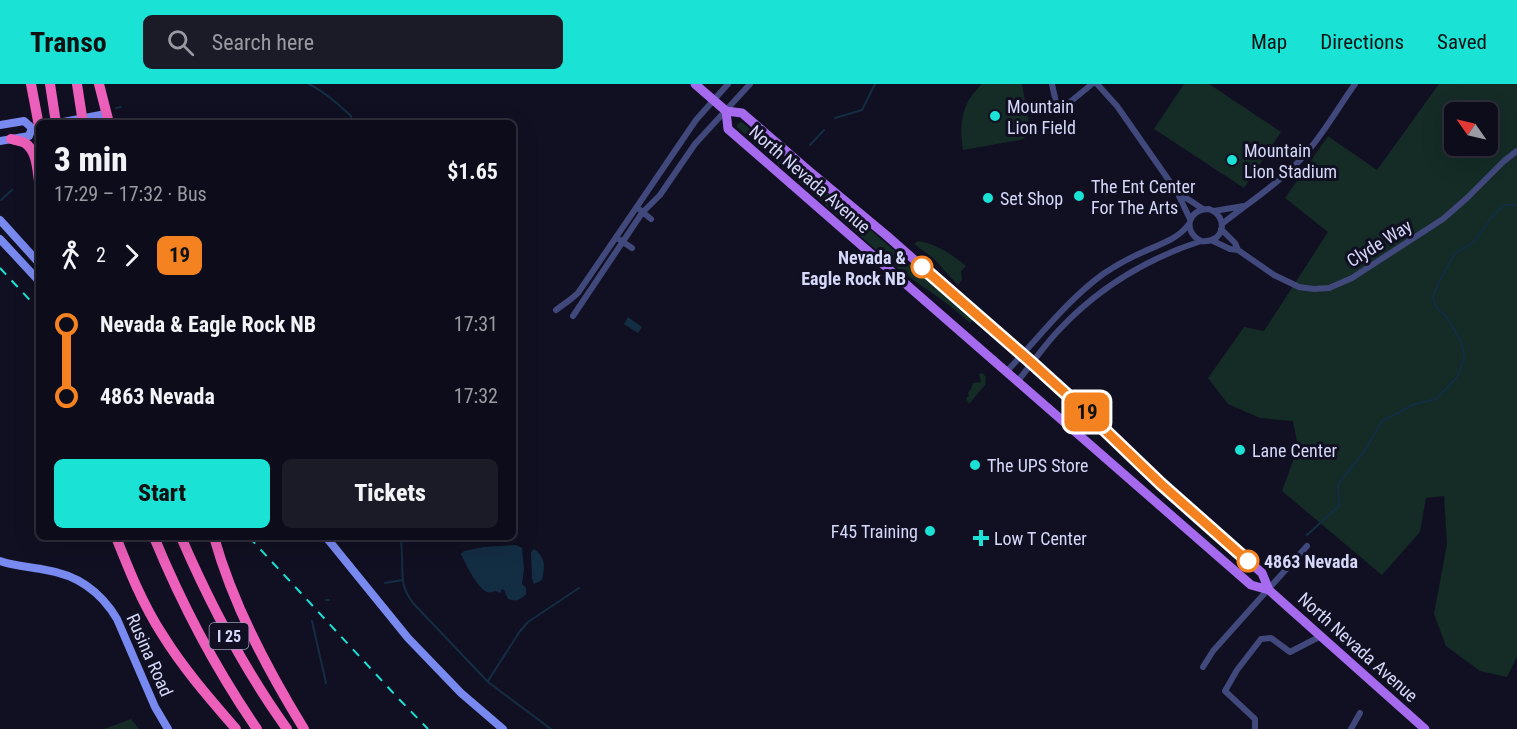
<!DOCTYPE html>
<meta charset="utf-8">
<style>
:root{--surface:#0d0c1a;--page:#1b1a27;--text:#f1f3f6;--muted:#9a9ba2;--line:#2d2c39;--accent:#1ae2d4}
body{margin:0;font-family:"Roboto Condensed",sans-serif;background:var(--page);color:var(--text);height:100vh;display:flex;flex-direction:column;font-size:22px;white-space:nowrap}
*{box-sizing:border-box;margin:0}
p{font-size:20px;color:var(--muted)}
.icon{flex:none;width:33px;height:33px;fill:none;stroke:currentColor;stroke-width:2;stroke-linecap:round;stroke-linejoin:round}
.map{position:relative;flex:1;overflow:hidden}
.side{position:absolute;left:36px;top:36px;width:480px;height:420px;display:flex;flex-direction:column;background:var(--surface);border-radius:9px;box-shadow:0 6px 24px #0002,0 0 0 2px var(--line)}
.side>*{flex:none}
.badge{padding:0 12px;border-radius:9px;font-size:21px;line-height:39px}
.needle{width:39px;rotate:304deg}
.controls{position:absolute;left:1444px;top:18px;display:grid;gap:12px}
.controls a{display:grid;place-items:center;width:54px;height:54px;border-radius:9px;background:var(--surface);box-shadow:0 6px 24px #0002,0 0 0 2px var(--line);font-size:30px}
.map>.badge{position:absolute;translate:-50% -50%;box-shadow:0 0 0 3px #fff}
.legs{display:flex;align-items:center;gap:9px;height:66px;padding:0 18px;font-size:20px}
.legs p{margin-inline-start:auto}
.head{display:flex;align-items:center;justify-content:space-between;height:102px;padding:0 18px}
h1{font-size:33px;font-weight:800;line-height:45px}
.primary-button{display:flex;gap:12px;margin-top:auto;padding:12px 18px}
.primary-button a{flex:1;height:69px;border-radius:9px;background:var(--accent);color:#111;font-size:24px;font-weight:800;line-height:69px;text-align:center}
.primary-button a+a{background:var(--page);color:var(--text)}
ul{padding:0 18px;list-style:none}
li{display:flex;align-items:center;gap:21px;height:72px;font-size:22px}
li i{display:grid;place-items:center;width:9px;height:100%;margin:0 8px;background:currentColor}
li i::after{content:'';width:15px;height:15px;margin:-8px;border:4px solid;border-radius:50%;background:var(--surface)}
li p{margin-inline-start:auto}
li:first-child i{background:linear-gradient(#0000 50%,currentColor 0)}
li:last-child i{background:linear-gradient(currentColor 50%,#0000 0)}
header{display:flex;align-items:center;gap:36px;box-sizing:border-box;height:84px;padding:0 30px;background:var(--accent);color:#111}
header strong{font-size:28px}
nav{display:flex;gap:33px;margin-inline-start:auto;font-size:21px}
.search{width:420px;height:54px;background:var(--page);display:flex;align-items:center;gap:15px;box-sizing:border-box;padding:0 21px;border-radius:9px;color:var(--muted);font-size:22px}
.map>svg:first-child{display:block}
.green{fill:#142b26;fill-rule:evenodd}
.water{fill:#132d43}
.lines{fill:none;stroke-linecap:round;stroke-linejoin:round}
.stream{stroke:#132d43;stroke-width:2}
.street{stroke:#41487b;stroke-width:6}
.secondary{stroke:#7889ef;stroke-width:8}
.primary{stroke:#a66aee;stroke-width:9}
.highway{stroke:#ec5fba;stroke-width:10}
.rail{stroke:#1ae2d4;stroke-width:2;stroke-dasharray:9 8;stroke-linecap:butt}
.line-1-casing{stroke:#fff;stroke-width:14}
.line-1{stroke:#f58220;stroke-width:9}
.poi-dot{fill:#1ae2d4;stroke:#111022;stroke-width:2}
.stop-1-dot{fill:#fff;stroke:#f58220;stroke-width:3}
.labels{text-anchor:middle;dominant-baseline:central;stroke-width:6;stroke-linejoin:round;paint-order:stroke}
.shield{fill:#111022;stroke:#9b9cb9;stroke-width:1.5}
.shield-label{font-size:16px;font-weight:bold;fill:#d6d8fa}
.poi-label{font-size:18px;fill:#d6d8fa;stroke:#111022;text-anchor:start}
.street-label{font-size:18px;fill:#d6d8fa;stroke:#111022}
.stop-label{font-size:18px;font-weight:bold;fill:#d6d8fa;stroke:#111022;text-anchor:end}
</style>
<header>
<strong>Transo</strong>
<div class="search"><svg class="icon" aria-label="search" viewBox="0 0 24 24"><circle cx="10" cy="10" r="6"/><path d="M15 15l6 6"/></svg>Search here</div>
<nav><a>Map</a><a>Directions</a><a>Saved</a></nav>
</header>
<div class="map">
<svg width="1517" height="645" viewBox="0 0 1517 645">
<rect width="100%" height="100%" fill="#111022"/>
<path class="green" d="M982,0h40l8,44c-1,6 -4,10 -10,12l-57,10c-4,-27 -2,-46 19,-66z
M1184,0h25l72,48 -37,56 -90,-59z
M1439,0h78v573l-10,20 -27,-6 -34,-25 -12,-32 13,-70 -3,-48 -18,2 -6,34 -38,43 -100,-84 16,-44 -5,-26 -33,-3 -32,-14 -20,-26 36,-51 20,4 64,-99 -43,-34 43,-62 49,34zM1455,28h33v34h-33z
M740,38l3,1 50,44 24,16 156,137 -3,3c-24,-23 -53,-39 -79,-60l-154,-136v-2z
M918,157c17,2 35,14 48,25l-5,5 1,9 -4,5 -25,-27 -19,-14z
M982,289l4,4 -1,8 -16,19 -3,-6 3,-2 -1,-3 3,-4 2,-6 8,-1 -2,-8z
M131,635l8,10h-35z"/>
<path class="water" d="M628,233l14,10 -4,6 -14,-9z
M516,461l6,3 2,21 -2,15 4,4v6c-5,6 -10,8 -18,5l-4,-9 -2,-1 -2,4 -4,-2c-3,1 -6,2 -9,1 -9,-3 -22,-29 -26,-38l3,-3 20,-4z
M534,465c12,9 11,17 8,31l-8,4 -2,-5 -1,-27z"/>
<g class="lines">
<path class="stream" d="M309,0c16,8 29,20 42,32v7
M116,24l5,-1
M835,34l27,-8 13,-26
M810,61l14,-15
M1,116l11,-10
M1307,451l32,-29 -1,-22 26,-32 18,-31 33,-17 21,-5 22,-23 6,-18 -2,-15 -15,-25 -11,-11 -3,-11 6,-14 16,-29 18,-10 19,-26 12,-12h13
M401,453c0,7 1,13 1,20 1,21 -2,28 11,46l75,79 63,47
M385,499l17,-3
M326,516h3
M312,537l14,62
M488,597l32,-50 8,-9 51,-34"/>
<path class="street" d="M1052,0l6,28 34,-28
M1097,0l20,22 60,86 13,27
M1177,108l26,17
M640,126l11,9
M1214,127l30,-5
M1222,140c26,-21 56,-40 79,-65 21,-22 36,-50 54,-75
M1221,145l14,14 3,7
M620,156l12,8
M1211,156l19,9 8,1 36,25 25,12 15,2 15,-1 23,-10 91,-59 24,-21 37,-37 13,-10
M556,226l15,-11 7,-6 118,-173 32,-36
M573,232l69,-103 18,-18 35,-51 55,-60
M1006,288c32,-33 59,-70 97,-98 12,-8 26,-16 40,-22 17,-8 34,-12 46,-28
M1017,298c14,-17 26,-35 41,-51 39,-42 88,-72 143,-90 23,3 29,-24 8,-32 -21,0 -27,22 -8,32
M1203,583l10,-16 94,-105
M1255,645v-10l-30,-28 12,-21 24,-31 10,-1 19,14 31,-16
M1351,645l9,-16"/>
<path class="secondary" d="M58,39l48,-9
M0,41l24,-4 8,7
M0,57l29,-5 3,-8
M0,136l39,43
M0,155l39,42
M326,453l82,101 53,55 42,36
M0,477c15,5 30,6 46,9 32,5 55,22 71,49l38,88 13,22"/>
<path class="primary" d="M695,0l31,27 16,2 67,58 77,64 146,128 54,49 75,72 101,89 7,17
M726,27l2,18 523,456 18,5 156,139"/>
<path class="highway" d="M31,0l8,42
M50,0l6,39
M77,0l6,39
M99,0l10,39
M11,55c4,1 11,2 14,4 12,8 12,26 14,38
M116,453c13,33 26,66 46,97 21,34 47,64 74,95
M154,453c28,68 61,131 103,192
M181,453c29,67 63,132 106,192
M214,453c19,68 53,132 90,192"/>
<path class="rail" d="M0,184l39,42
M249,453l148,160 31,32"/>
</g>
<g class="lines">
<defs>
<path id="line-1" d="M922,183l110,96 54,49 75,72 87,77"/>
</defs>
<use href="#line-1" class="line-1-casing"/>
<use href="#line-1" class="line-1"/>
</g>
<g class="poi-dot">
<circle cx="995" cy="32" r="6"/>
<circle cx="1232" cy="76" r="6"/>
<circle cx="1079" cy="112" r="6"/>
<circle cx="988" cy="114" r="6"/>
<circle cx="1240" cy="366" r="6"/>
<circle cx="975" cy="381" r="6"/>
<circle cx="930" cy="447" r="6"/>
<path d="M978 445h6v6h6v6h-6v6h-6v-6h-6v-6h6z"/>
</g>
<g class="stop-1-dot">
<circle cx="922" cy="183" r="10"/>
<circle cx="1248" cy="477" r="10"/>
</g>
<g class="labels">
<rect class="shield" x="209.5" y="539" width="39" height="26" rx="4.5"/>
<g class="shield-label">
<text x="229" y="552">I 25</text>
</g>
<g class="poi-label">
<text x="1007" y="22">Mountain<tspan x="1007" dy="21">Lion Field</tspan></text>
<text x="1244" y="66">Mountain<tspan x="1244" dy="21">Lion Stadium</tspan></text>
<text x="1091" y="102">The Ent Center<tspan x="1091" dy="21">For The Arts</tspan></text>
<text x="1000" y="114">Set Shop</text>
<text x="1252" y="366">Lane Center</text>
<text x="987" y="381">The UPS Store</text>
<text x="918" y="447" text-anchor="end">F45 Training</text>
<text x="994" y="454">Low T Center</text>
</g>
<g class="street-label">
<text transform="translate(810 95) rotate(41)">North Nevada Avenue</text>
<text transform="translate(1379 159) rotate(-32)">Clyde Way</text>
<text transform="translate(1358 563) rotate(42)">North Nevada Avenue</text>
<text transform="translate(150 571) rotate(66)">Rusina Road</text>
</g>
<g class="stop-label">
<text x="906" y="173">Nevada &amp;<tspan x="906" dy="21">Eagle Rock NB</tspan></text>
<text x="1264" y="477" text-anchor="start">4863 Nevada</text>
</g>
</g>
</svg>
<div class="controls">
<a><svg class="needle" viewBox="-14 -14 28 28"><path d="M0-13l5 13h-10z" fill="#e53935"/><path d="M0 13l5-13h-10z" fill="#9a9ba2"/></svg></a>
</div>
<b class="badge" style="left:1087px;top:328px;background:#f58220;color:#111">19</b>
<section class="side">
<div class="head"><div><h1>3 min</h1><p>17:29 – 17:32 · Bus</p></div><b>$1.65</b></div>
<div class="legs"><svg class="icon" aria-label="walk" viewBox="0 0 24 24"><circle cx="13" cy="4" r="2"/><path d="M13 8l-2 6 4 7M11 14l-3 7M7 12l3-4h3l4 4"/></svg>2<svg class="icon" aria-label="forward" viewBox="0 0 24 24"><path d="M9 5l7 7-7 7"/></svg><b class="badge" style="background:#f58220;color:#111">19</b></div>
<ul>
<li><i style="color:#f58220"></i><b>Nevada &amp; Eagle Rock NB</b><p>17:31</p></li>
<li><i style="color:#f58220"></i><b>4863 Nevada</b><p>17:32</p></li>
</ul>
<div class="primary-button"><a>Start</a><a>Tickets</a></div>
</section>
</div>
